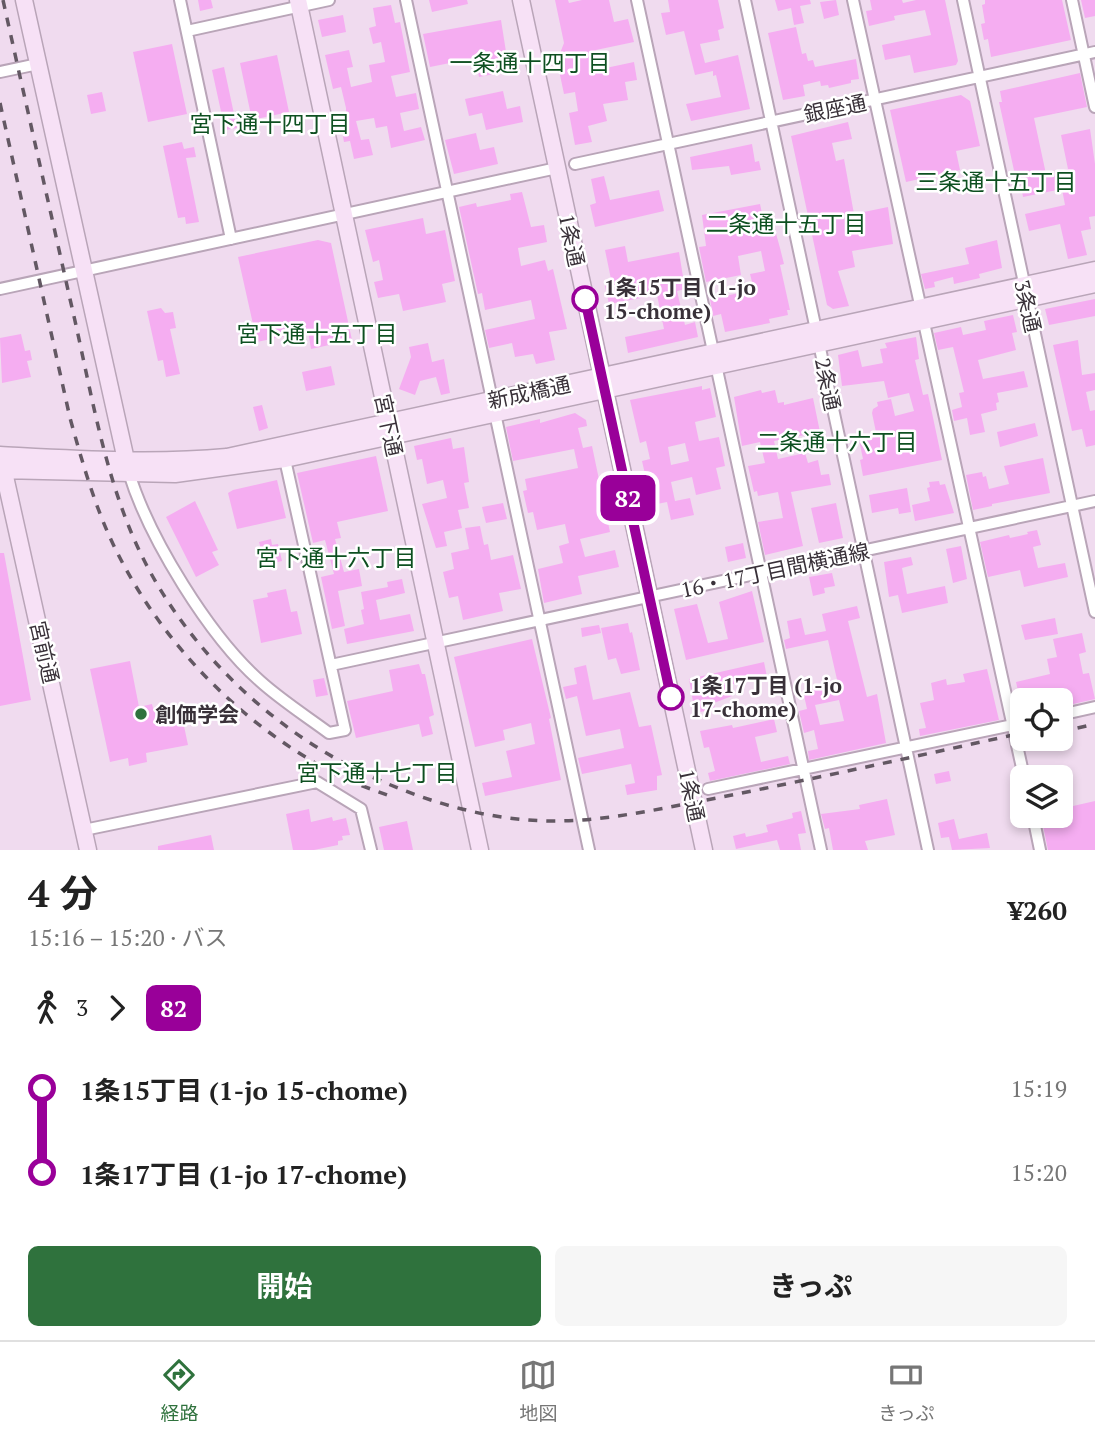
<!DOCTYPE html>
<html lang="ja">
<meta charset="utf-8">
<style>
:root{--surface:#fff;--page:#f6f6f6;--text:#222;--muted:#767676;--line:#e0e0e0;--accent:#2f723d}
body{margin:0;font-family:"PT Serif","Noto Sans JP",serif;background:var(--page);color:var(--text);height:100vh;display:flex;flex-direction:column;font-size:26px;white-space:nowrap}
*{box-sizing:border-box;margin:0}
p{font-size:23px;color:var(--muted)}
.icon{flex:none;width:38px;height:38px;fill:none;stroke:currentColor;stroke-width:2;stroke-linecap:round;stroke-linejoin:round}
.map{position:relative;height:850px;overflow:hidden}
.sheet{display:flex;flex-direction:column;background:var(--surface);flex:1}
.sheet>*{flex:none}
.badge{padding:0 14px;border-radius:10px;font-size:24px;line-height:46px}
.tools{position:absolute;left:1010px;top:688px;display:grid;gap:14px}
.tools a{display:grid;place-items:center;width:63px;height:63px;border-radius:10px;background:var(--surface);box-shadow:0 4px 10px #0003;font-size:35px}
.map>.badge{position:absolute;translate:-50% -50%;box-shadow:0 0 0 4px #fff}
.legs{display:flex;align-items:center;gap:10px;height:77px;padding:0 28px;font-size:23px}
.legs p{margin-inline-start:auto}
.head{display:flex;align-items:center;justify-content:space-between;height:119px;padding:0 28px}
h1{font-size:38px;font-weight:700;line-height:52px}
.action{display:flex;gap:14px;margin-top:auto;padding:14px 28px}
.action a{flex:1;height:80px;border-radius:10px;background:var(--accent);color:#fff;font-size:28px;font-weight:700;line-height:80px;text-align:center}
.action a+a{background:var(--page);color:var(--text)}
ul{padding:0 28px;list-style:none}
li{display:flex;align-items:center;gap:24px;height:84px;font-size:26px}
li i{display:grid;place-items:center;width:10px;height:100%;margin:0 9px;background:currentColor}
li i::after{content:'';width:18px;height:18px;margin:-9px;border:5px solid;border-radius:50%;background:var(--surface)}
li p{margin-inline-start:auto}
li:first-child i{background:linear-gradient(#0000 50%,currentColor 0)}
li:last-child i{background:linear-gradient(currentColor 50%,#0000 0)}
.tab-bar{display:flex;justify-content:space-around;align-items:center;height:98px;border-top:2px solid var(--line);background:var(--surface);font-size:19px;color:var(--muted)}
.tab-bar a{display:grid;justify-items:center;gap:4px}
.tab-bar .active{color:var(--accent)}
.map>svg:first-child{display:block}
.building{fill:#f5adf1;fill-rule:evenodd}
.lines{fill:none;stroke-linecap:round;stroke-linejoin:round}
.street-casing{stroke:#b9a5b8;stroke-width:14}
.secondary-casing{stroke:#b9a5b8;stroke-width:19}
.street{stroke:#fff;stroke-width:10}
.secondary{stroke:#f7e1f6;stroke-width:16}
.rail{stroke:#635863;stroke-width:3.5;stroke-dasharray:9 9;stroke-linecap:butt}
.line-1-casing{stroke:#fff;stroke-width:16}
.line-1{stroke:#909;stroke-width:10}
.stop-1-dot{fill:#fff;stroke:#909;stroke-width:3.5}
.poi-dot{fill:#2f723d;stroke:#fff;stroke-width:2.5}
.labels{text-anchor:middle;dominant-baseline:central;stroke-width:5;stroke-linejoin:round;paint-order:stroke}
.street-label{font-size:21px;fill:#393139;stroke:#fff}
.stop-label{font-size:21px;font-weight:bold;fill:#393139;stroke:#fff;text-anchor:start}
.poi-label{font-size:21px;font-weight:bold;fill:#393139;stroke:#fff;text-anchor:start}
.neighbourhood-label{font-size:23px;fill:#0e5021;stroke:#fff}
</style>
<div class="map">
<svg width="1095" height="850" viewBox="0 0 1095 850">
<rect width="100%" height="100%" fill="#f0dbef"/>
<path class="building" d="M198,0h13l2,8 -13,3z
M429,0h38l1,4 -36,8z
M555,0h13l1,3 13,-3h27l5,22 14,-3 6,23 -38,8 5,19 33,-7 3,18 -12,2 3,18 -25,4 4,17 -19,5 4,16 -17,3 -6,-32 9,-2 -3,-19 -11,2 -7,-33 7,-18z
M668,0h50l6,28 -6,2 2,10 -20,4 5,19 33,-8 12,54 -59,12 -5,-17 35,-7 -5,-22 -3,1v-5l-18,4 -11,-44 -18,4 -5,-22 9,-1z
M775,0h35l1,4 -11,2 4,17 -10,2 -3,-17 -13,3z
M836,0l3,15 -15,4 -4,-17z
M870,0h32l1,3 13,-3h29l13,61 -2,4 -42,8 -4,-18 -25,5 -3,-15 49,-10 -6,-25 -31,6 1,4 -26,6 -3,-15 6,-1z
M985,0h77l9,40 -80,17 -3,-18 -4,1 -3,-16 4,-1 -3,-18 3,-1z
M1081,0h14v16l-10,2z
M391,5l4,18 5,-1 10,50 -19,4 5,21 20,-4 3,16 -19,4 4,18 17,-4 4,13 -34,8 -4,-22 -11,2 -2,-10 -18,3 5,19 8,-1 4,16 -19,4 -4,-18 -6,1 -3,-16h2l-1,-8h4v-10l-5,-21 -8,2 -8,-34 24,-5 4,17 -6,1 4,19 21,-5 -3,-17 16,-3 -4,-20 -8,2 -4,-16 7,-2 -3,-18z
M343,15l3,17 -24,5 -4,-17z
M501,20l8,51 -30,6 -4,-19 -45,9 -7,-33z
M796,27l6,27 4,-1 2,8 5,-1 2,7 41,-8 3,20 -8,1v3l-22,5 -1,-3 -7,1 -1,-5 -17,4 2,11 -22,4 -15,-67z
M172,44l15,70 -39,8 -15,-70z
M277,55l12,57 -37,8 -12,-57z
M224,67l13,61 -12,2 -13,-60z
M1080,73l7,34 -53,11 12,56 22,-5 -7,-34 29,-6 5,35v52l-6,1 2,12 -10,2 6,24 -19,4 -8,-35 -31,7 -4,-17 40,-9 -3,-16 -39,8 -4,-23 -4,1 -16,-73h3l-2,-11z
M503,91l4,18 13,-3 3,16 -37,8 -4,-17 -13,3 -4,-17z
M102,92l4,19 -15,3 -4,-19z
M961,95l9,6 10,45 -24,5 4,19 -54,12 -16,-72z
M848,122l4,17 -20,4 4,18 8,-2 10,55 34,-7 5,37 -41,7 3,16 -17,4 11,35 -16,3 -6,-4 -36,-169z
M476,133l4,17 14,-3 4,17 -44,10 -9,-34z
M182,142l2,7 10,-2 2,10 -10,1 13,64 -13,2 -1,-7 -7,1 -15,-72z
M752,144l3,18 4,-1 2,9 -30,5 -2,-9 -37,4 -2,-13z
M604,176l6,24 49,-10 5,21 -69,16 -5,-22 6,-2 -5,-24z
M522,192l9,35 13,-2 3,17 -29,6 3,18 24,-6 3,11 5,-2 14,60 -18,3 6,28 -19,4 -3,-10 -18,3 -3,-14 -23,5 -4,-18 50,-11 -4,-19 -46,10 -3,-17 -4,1 -19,-87 17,-4 1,4 34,-7 -1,-6z
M760,204l6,28 9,-2 5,18 4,16 -4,1 10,45h-3l1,5 -19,4 1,4 -45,9 -4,-18 -8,2 -3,-17 44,-9 -4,-16 15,-3 -4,-20 -23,5 3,19 -35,7 -7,-35 7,-1 -4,-31z
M423,218l3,16 19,-4 10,51 -13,3 4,18 -43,9 -4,-17 -21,4 -4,-16 9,-2 -4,-20 -6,2 -8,-32z
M318,240l13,3 21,97 -41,9 -3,-18 -51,11 -19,-85z
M997,240l5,28 -23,6 1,4 -26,6 -1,-7 -19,5 1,5 -10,2 -4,-15 48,-10 -4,-16z
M625,246l3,16 51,-10 6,37 -8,2 8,34 10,-3 3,15 -70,16 -3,-16 39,-8 -7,-34 -48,9 -4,-18 7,-2 -7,-34z
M1095,299v17l-46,9 -4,-16z
M161,308l4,5 8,-1 3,16 -6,1 10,45 -14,3 -3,-17 -5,1 -11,-50z
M1013,315l4,17 -5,1 4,17 -38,10 5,19 41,-8 4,16 -31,6 2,9 -3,1 1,7 -16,4 4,18 -15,3 -3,-17 -13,3 -2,-11 10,-3 -3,-14 5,-1 -11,-45 -15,3 -4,-17 27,-6 2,8 23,-5 -2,-9z
M21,334l4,17 5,-1 2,10 -5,1 4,16 -29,6 -2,-45z
M916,337l3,22 -4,1 8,35 5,-1 14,66 -79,16 -3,-16 3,-1 -4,-19 18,-3 -5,-24 1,-4 5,-3 -1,-4 14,-3 4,17 19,-5 -5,-18 -21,5 -4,-17 -42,5 -4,-31 20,-5 4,17 21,-4 -3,-14 7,-1 -2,-5z
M1078,340l4,35 13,-2v17l-9,2 4,19 5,-1v35l-9,2 -4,-18 -10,2 -19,-86z
M428,343l4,19 12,-3 6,34 -9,2 -5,-18 -16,4 -5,14 -16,-6 12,-32 -2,-10z
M331,366l4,19 -29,6 -4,-19z
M702,386v4l8,-2 6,29 -21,5 4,19 20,-4 6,29 -9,2 5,21 -25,6 -4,-18 -21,5 4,19 15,-3 4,17 -23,5 -4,-18 -15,3 -10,-44 8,-2 -4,-18 -6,2 -10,-43zM685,443l4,18 -18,4 -3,-18z
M761,390l1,3 13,-3 3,13 6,-1v3l29,-7 7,34 -46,9 4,18 27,-6 3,10 10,-3 3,15 8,-1 2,11 -40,7 12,54 -38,9 -7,-33 25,-4 -5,-26 -20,4 -1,-5 -3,1 -6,-26 17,-3 -5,-21 -18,4 -8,-49z
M262,405l6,23 -9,3 -6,-24z
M575,413l11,7 1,6 -9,2 5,20 9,-2 18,86 -30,7 5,18 30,-7 4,17 -41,9 4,18 -38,9 -6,-34 25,-6 -4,-17 10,-3 -4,-19 -28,6 -4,-18 -5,1 -5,-22 4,-1 -2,-11 53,-11 -4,-19 -61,12 -7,-34 34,-8v4z
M1035,423l3,13 -38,11 -3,-15z
M451,438l2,11 11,-2 5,35 -5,1 5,25 -11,2 4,18 -18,4 3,14 -11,2 -14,-44 25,-6 -4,-18 -16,4 -5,-25 -5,1 -3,-14z
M376,456l12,55 -51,11 4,16 -6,1 9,33 15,-3 3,17 -24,5 7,35 -13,3 -11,-52 13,-3 -9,-34 -12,3 -16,-70z
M1043,458l7,35 -58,11v2l-19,4 -7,-35 16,-3 1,5 3,-1 3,13 20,-5 -5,-18z
M277,480l9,38 -49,11 -9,-36 5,-3z
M939,481l1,4 5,-1 9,29 -39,8 -3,-16 18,-4 -3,-13 3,-1 -1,-5z
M907,488l4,24 -12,2 -1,-6 -26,5 -3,-18z
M195,501l23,49 -6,2 7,13 -23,12 -30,-60z
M503,503l4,16 -21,4 -4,-16z
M836,503l7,35 -24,5 -8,-35z
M480,526l4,19 4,-1 3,16 22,-5 8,34 -22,4 4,18 -40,9 -5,-24 -9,2 -6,-26 11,-3 -3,-16 18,-4 -4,-21z
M1037,530l4,15 -8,2 5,21 27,-5 3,14 -44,10 -4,-17 -32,7 -8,-35 29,-7 1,3 18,-4 -1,-2z
M271,539l1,6 6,-1 4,17 -17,4 -6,-23z
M743,543l3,15 -18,4 -3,-15z
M961,546l6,33 -14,4 -7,-34z
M0,553h4l27,147 -31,6z
M911,557l2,8 -11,3 5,26 38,-8 3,17 -46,10 -4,-18 -9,2 -5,-35z
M832,573l3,13 -11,2 1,5 -12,3 -4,-19z
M402,579l3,14 -29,7 4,20 30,-6 4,17 -67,13 -3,-15 20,-5 -3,-14 3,-1 -3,-17 27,-5 -1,-5z
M286,589l5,23 6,-1 5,23 -41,9 -8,-43 15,-3 -1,-4z
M752,591l12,51 -78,18 -12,-51 23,-5 11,39 20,-4 -9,-37z
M857,606l3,12 -12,3 19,76 10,-3 9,49 -77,17 -1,-9 10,-2 -4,-19 -10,3 -5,-22 8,-2 -4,-18 35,-7 -10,-44 -42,9 -2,-9 6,-2 -3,-17 14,-3 4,17 21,-4 -4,-17zM839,700l5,21 -24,4 -5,-20z
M1055,618l3,16 -33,6 -4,-15z
M628,623l2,10 2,-1 8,38 -19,4 -5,-16 -8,2 -7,-32z
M599,625l2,8 -19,4 -1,-9z
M1082,633l4,19 -7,2 4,20 6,-1 6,26 -35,8v-7h-40l-4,-18 34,-8 -3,-15 10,-2 -4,-18z
M532,639l19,79 -2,1 12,61 -76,16 -3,-13 30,-6 -6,-26 29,-7 -4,-21 -28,7 2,10 -30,7 -21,-90z
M130,661l9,46 13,-3 1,4 18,-4 1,5 8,-2 8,38 -42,8 1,9 -18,4 -1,-8 -18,4 -20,-93z
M764,662l3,15 -38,8 3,11 -18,7 1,6 -20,4 -6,-34z
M419,664l3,10h3l9,41 -5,2 4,17 -11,3 -3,-13 -63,14 -9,-37 46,-10 -4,-21z
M586,665l7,35 37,-8 9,35 12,-2 11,50 -5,1v14l-30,5 -2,-10 10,-2 -4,-19 -49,10 -4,-16 46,-10 -4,-19 -34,7 -9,-40 -11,3 -3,-12 14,-3 -3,-16z
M987,669l12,51 -79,16 -1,-7 7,-1 -6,-25 14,-3 -3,-17 15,-4 1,6 18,-3 -2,-8z
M324,678l4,17 -12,2 -3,-17z
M774,719l3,13 -22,5 6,25 27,-6 2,8 -80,17 -2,-8 7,-2 -6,-24 -5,1 -4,-17 32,-6 1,3z
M949,771l2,10 -15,3 -2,-10z
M887,799l8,36 -30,6 3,9h-35l-4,-22 -4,1 -4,-15 39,-5 -1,-4z
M1095,801v49h-47l-7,-34h19v-7z
M309,809l2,13 21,-5 1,4 13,-3 4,17 -8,1 1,4 -5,1v4l-24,5h-21l-7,-36z
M801,811l5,22 -8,1 3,16h-21l-3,-10 -41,9 -3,-13 12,-3 1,4 22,-5 -2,-7 27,-7 -1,-5z
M954,819l5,20 28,-6 3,15 -38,2 -3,-13 -8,1 -3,-15z
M407,821l6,29h-29l-5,-23z
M211,835l3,15h-56v-4z"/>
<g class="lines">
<defs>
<path id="street" d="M180,0l51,239
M406,0l183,850
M637,0l184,850
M745,0l183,850
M853,0l171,777
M963,0l132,612
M1072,0l23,107
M187,31l142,-31
M0,72l38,-8
M575,164l520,-112
M0,289l557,-121
M129,473c20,65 80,163 131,208 21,19 46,35 69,52l16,-3 -61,-275
M331,665l764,-164
M1060,715l35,-8
M708,789l314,-66
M1033,816l7,34
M84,830l233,-48 44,27 10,41"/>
<path id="secondary" d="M24,0l104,469
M298,0l182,850
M521,0l183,850
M0,455c76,4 151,9 227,2l868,-187
M2,463l86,387
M0,470l175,4 110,-15 810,-175"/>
</defs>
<use href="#street" class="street-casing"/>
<use href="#secondary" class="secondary-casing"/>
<use href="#street" class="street"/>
<use href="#secondary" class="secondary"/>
<path class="rail" d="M3,0c22,100 45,200 67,299 18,76 30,156 59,228 43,108 136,201 241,249 59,27 123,46 189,45 55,-1 109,-14 163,-24 100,-20 200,-42 300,-64
M0,103l70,315c12,43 24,86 43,126 47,98 126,179 222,230 19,10 40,16 60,24
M1060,732l35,-8"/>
</g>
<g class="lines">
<defs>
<path id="line-1" d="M585,299l86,398"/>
</defs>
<use href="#line-1" class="line-1-casing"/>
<use href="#line-1" class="line-1"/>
</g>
<g class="stop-1-dot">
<circle cx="585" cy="299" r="12"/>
<circle cx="671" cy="697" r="12"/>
</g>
<circle class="poi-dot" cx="141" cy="714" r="7"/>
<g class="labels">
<g class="street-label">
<text transform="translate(835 108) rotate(-12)">銀座通</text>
<text transform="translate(572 240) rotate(78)">1条通</text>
<text transform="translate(1028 306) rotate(77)">3条通</text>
<text transform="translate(828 384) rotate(78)">2条通</text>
<text transform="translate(529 392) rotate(-12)">新成橋通</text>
<text transform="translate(389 425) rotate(78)">宮下通</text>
<text transform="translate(775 570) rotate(-12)">16・17丁目間横通線</text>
<text transform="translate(45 652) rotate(77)">宮前通</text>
<text transform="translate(692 795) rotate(78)">1条通</text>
</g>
<g class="stop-label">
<text x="604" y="287">1条15丁目 (1-jo<tspan x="604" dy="24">15-chome)</tspan></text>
<text x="690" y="685">1条17丁目 (1-jo<tspan x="690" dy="24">17-chome)</tspan></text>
</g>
<g class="poi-label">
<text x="155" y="714">創価学会</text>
</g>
<g class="neighbourhood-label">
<text x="530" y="62">一条通十四丁目</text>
<text x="270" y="123">宮下通十四丁目</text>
<text x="996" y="181">三条通十五丁目</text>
<text x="786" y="223">二条通十五丁目</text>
<text x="317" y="333">宮下通十五丁目</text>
<text x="837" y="441">二条通十六丁目</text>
<text x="336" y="557">宮下通十六丁目</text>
<text x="377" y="772">宮下通十七丁目</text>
</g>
</g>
</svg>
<div class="tools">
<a><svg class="icon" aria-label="locate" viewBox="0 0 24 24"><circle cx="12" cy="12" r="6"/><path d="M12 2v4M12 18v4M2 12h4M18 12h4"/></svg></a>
<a><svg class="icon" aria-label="layers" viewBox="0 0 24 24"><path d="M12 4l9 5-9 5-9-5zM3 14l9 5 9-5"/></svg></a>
</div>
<b class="badge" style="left:628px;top:498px;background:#909;color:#fff">82</b>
</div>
<section class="sheet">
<div class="head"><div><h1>4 分</h1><p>15:16 – 15:20 · バス</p></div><b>¥260</b></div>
<div class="legs"><svg class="icon" aria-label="walk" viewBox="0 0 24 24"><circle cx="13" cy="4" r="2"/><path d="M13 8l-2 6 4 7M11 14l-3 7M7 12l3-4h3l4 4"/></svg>3<svg class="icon" aria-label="forward" viewBox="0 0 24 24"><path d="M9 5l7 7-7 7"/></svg><b class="badge" style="background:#909;color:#fff">82</b></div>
<ul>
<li><i style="color:#909"></i><b>1条15丁目 (1-jo 15-chome)</b><p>15:19</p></li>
<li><i style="color:#909"></i><b>1条17丁目 (1-jo 17-chome)</b><p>15:20</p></li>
</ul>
<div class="action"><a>開始</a><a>きっぷ</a></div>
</section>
<nav class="tab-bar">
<a class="active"><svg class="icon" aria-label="directions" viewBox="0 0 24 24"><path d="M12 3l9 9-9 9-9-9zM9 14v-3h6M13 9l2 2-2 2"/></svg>経路</a>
<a><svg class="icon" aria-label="map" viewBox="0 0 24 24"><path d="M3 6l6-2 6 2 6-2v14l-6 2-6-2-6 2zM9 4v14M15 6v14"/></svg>地図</a>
<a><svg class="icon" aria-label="tickets" viewBox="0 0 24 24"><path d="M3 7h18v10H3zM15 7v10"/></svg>きっぷ</a>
</nav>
